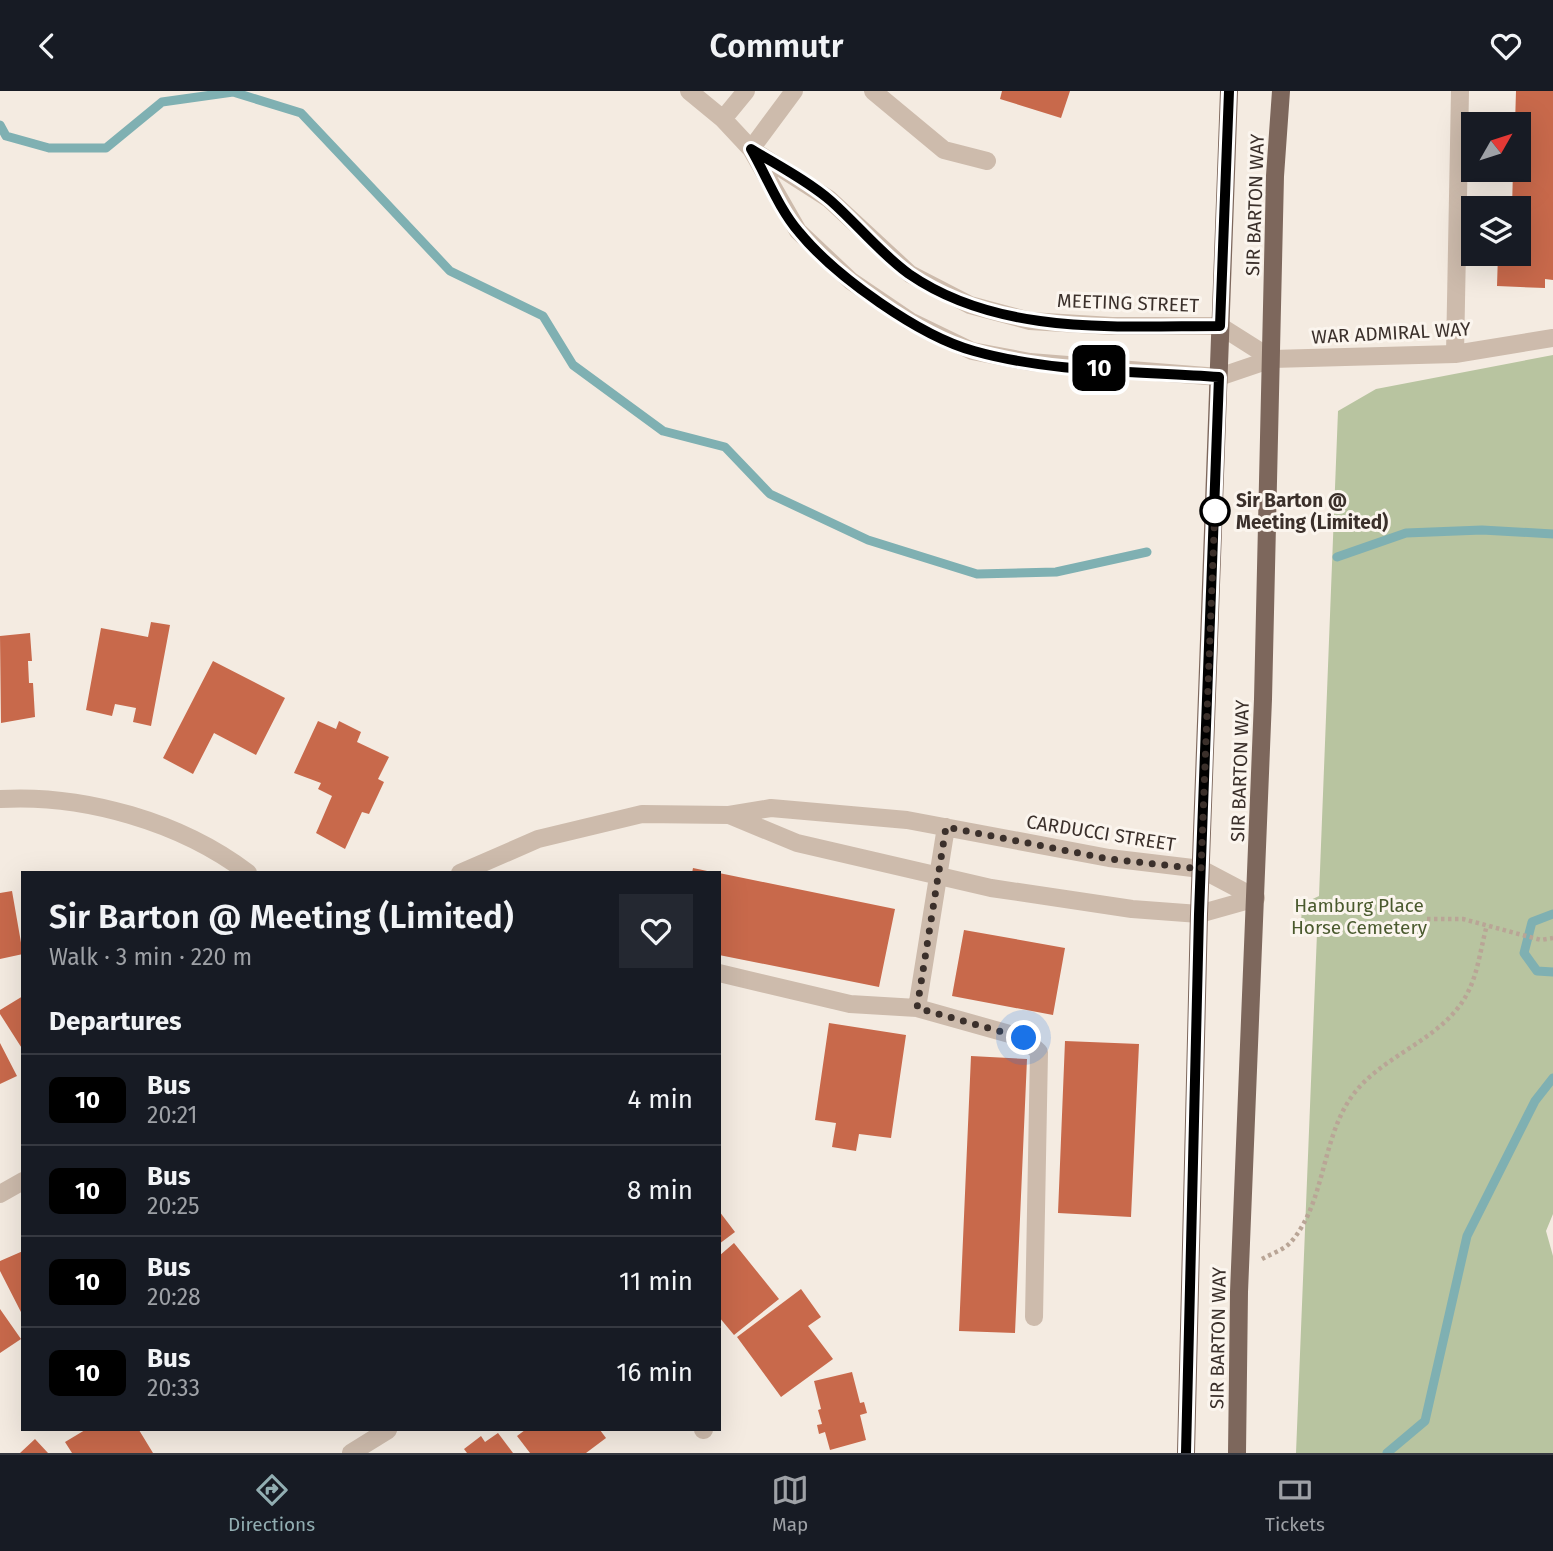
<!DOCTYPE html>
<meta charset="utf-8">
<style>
:root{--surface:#171b24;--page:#242831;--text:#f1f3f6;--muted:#9ea1a6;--line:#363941;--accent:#92aeb2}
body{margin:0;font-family:"Fira Sans",sans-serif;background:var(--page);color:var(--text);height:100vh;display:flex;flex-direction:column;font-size:26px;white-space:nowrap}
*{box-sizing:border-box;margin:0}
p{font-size:23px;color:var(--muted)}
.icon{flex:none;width:38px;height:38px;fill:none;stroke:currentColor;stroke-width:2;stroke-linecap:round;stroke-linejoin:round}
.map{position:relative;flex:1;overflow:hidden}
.drawer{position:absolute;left:21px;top:780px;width:700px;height:560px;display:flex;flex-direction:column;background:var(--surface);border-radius:0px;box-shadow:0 7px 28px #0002}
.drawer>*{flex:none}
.badge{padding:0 14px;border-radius:10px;font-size:24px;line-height:46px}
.needle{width:46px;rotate:51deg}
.controls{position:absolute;left:1461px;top:21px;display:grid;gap:14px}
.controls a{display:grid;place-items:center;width:70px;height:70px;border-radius:0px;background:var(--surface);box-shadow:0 7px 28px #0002;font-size:35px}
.you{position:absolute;width:35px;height:35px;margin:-18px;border:5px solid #fff;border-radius:50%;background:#1a73e8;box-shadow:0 0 0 10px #1a73e833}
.map>.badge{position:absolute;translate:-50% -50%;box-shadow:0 0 0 4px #fff}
h2{padding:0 28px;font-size:26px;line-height:63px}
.round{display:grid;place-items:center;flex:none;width:74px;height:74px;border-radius:0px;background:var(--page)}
.headline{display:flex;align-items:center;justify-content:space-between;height:119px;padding:0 28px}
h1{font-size:33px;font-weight:600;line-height:52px}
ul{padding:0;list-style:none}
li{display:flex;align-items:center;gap:21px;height:91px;padding:0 28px;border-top:2px solid var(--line)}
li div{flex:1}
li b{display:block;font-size:26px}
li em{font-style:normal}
li .badge{min-width:77px;font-weight:700;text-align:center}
header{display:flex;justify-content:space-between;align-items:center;height:91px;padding:0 28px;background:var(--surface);font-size:32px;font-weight:600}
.tabs{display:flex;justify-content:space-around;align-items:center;height:98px;border-top:2px solid var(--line);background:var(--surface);font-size:19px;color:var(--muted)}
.tabs a{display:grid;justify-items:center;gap:4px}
.tabs .on{color:var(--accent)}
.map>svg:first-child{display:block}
.green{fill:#b8c4a0}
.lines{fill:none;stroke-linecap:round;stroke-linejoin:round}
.stream{stroke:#7fb0b2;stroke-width:9}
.building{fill:#c8694b}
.path{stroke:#b9a596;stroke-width:4.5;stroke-dasharray:3.5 3.5;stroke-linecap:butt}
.minor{stroke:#cdbbac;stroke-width:18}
.major{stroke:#7d675c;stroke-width:18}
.line-casing{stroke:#fff;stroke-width:16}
.line{stroke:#000;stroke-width:10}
.walk{stroke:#3b302b;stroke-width:7;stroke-dasharray:0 12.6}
.stop-dot{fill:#fff;stroke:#000;stroke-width:3.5}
.labels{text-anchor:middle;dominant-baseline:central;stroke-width:6;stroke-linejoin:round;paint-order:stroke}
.street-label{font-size:19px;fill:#3b302b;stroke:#fbf5ee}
.stop-label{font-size:19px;font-weight:bold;fill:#3b302b;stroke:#fbf5ee;text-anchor:start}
.park-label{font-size:19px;fill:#4a5a2e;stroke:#fbf5ee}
</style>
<header><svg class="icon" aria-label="back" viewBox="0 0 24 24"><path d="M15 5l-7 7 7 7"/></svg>Commutr<svg class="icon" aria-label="heart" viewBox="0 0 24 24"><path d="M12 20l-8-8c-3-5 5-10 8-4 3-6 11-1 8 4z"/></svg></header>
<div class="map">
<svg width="1553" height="1362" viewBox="0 0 1553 1362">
<rect width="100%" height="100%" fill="#f4ebe1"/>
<path class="green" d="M1553,264v859l-7,17 7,25v197h-257l21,-520 -16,-9 1,-20 17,-8 19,-485 38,-22z"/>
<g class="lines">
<path class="stream" d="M0,34l6,11 43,12h57l56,-46 71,-10 68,21 149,158 93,45 30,49 90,66 62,16 45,47 98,46 109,34 79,-2 91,-20
M1337,466l69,-24 76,-3 71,4
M1553,823l-21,8 -8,31 13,18 16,1
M1387,1362l38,-32 42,-185 68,-135 18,-23"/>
</g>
<path class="building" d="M1002,0h68l-9,27 -61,-19z
M1516,0h37v189l-8,-1v9l-48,-2 1,-32h21v-46h-7l1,-38h6v-46h-4z
M151,531l19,3 -19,101 -18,-4 3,-14 -21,-4 -3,12 -26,-6 15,-82 47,9z
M30,542l2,28h-4l1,22h4l2,34 -34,6 -1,-87z
M213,570l72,37 -29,57 -42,-22 -21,41 -30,-16z
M318,630l18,8 3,-8 22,11 -4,10 32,15 -11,22 6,3 -15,32 -7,-2 -17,37 -29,-16 16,-37 -14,-7 3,-6 -27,-10z
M693,777l19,4v1h-20z
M719,782l176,36 -16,78 -160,-32z
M12,800l11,63 -23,5v-66z
M964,839l101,18 -12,67 -101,-19z
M23,905v54l-23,-36v-4z
M829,932l77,12 -15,103 -32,-4 -3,17 -24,-4 4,-24 -21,-3z
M1065,950l74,3 -8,173 -73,-4z
M0,952l17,33 -17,8z
M971,965l56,3 -12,274 -56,-2z
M719,1120l16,21 -16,12z
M734,1152l45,56 -45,36 -15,-18v-61z
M23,1160v65l-23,-45v-10z
M801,1198l20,28 -13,9 25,33 -52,38 -44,-60z
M0,1218l21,30 -21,14z
M852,1281l8,31 4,-1 3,11 -7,2 6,25 -36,10 -5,-18 -6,2 -2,-9 5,-1 -4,-14 3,-1 -7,-28z
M85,1339h54l14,23h-81l-7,-11z
M525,1339h75l6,8 -20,15h-56l-13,-17z
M498,1342l15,20h-46l-3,-4 17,-13 4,6z
M35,1348l13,14h-28z"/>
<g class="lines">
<path class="path" d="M1427,828h36l78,21 12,-2
M1262,1168c9,-5 21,-9 28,-16 35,-39 31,-101 60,-144 30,-45 94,-58 118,-107 10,-19 13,-46 19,-67"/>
<path class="minor" d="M689,0l34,28 28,30 47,82 53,50 59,40 62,30 58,11 189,15 53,-18 183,-5 98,-16
M873,0l71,59 43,11
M723,28l23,-28
M751,58l43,-58
M754,60l75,48 81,75 60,31 60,16 82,5h108l52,33
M1455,263l5,-263
M0,708c84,-5 181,23 248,74
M729,724l68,28 194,45 141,21 67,5 57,-16
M946,736l-29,181 107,30 15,14 -5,265
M460,782l78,-34 104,-25 87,1 42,-7 136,12 202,38 92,11 55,29
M719,882l131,31 67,4
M0,1103l23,-13
M703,1339h1
M351,1362l37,-23"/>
<path class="major" d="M1186,1362l13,-539 30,-823
M1237,1362l2,-161 24,-593 12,-523 6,-85"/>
</g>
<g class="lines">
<defs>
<path id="line" d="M1186,1362l13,-539 20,-537c-80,-6 -167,-4 -245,-26 -55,-15 -139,-75 -175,-119 -20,-23 -33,-57 -48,-83 26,16 57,32 80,52 27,24 49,52 78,73 90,62 207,52 311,52l9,-235"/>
</defs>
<use href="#line" class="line-casing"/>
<use href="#line" class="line"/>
<path class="walk" d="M1024,947l-107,-30 29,-181 163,32 92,10 14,-362v4"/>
</g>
<circle class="stop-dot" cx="1215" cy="420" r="14"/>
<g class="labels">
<g class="street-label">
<text transform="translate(1255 114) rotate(-88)">SIR BARTON WAY</text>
<text transform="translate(1128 212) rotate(2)">MEETING STREET</text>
<text transform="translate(1391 242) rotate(-3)">WAR ADMIRAL WAY</text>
<text transform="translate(1240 680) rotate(-88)">SIR BARTON WAY</text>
<text transform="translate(1101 742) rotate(9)">CARDUCCI STREET</text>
<text transform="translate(1218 1247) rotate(-89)">SIR BARTON WAY</text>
</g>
<g class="stop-label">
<text x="1236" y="409">Sir Barton @<tspan x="1236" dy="22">Meeting (Limited)</tspan></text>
</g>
<g class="park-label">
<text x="1359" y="814">Hamburg Place<tspan x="1359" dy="22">Horse Cemetery</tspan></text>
</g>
</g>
</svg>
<div class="controls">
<a><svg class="needle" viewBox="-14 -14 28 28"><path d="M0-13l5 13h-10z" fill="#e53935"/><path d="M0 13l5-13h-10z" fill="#9ea1a6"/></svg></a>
<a><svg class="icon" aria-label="layers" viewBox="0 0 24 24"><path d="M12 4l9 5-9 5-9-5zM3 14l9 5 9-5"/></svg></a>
</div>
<div class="you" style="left:1024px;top:947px"></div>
<b class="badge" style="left:1099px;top:277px;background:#000;color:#fff">10</b>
<section class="drawer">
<div class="headline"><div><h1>Sir Barton @ Meeting (Limited)</h1><p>Walk · 3 min · 220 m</p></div><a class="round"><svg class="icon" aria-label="heart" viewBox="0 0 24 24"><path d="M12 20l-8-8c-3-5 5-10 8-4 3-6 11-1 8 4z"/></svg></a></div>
<h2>Departures</h2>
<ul>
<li><span class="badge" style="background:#000;color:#fff">10</span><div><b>Bus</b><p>20:21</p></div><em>4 min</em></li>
<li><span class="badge" style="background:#000;color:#fff">10</span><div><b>Bus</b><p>20:25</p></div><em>8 min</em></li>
<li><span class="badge" style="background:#000;color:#fff">10</span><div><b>Bus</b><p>20:28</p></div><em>11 min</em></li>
<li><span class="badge" style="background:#000;color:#fff">10</span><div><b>Bus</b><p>20:33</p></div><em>16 min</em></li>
</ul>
</section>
</div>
<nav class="tabs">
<a class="on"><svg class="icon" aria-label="directions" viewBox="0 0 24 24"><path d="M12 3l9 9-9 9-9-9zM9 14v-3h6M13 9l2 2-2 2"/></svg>Directions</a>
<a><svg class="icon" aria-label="map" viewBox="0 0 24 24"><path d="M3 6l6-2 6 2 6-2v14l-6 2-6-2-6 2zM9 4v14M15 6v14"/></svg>Map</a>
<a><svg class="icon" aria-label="tickets" viewBox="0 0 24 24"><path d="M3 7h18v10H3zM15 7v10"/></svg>Tickets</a>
</nav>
